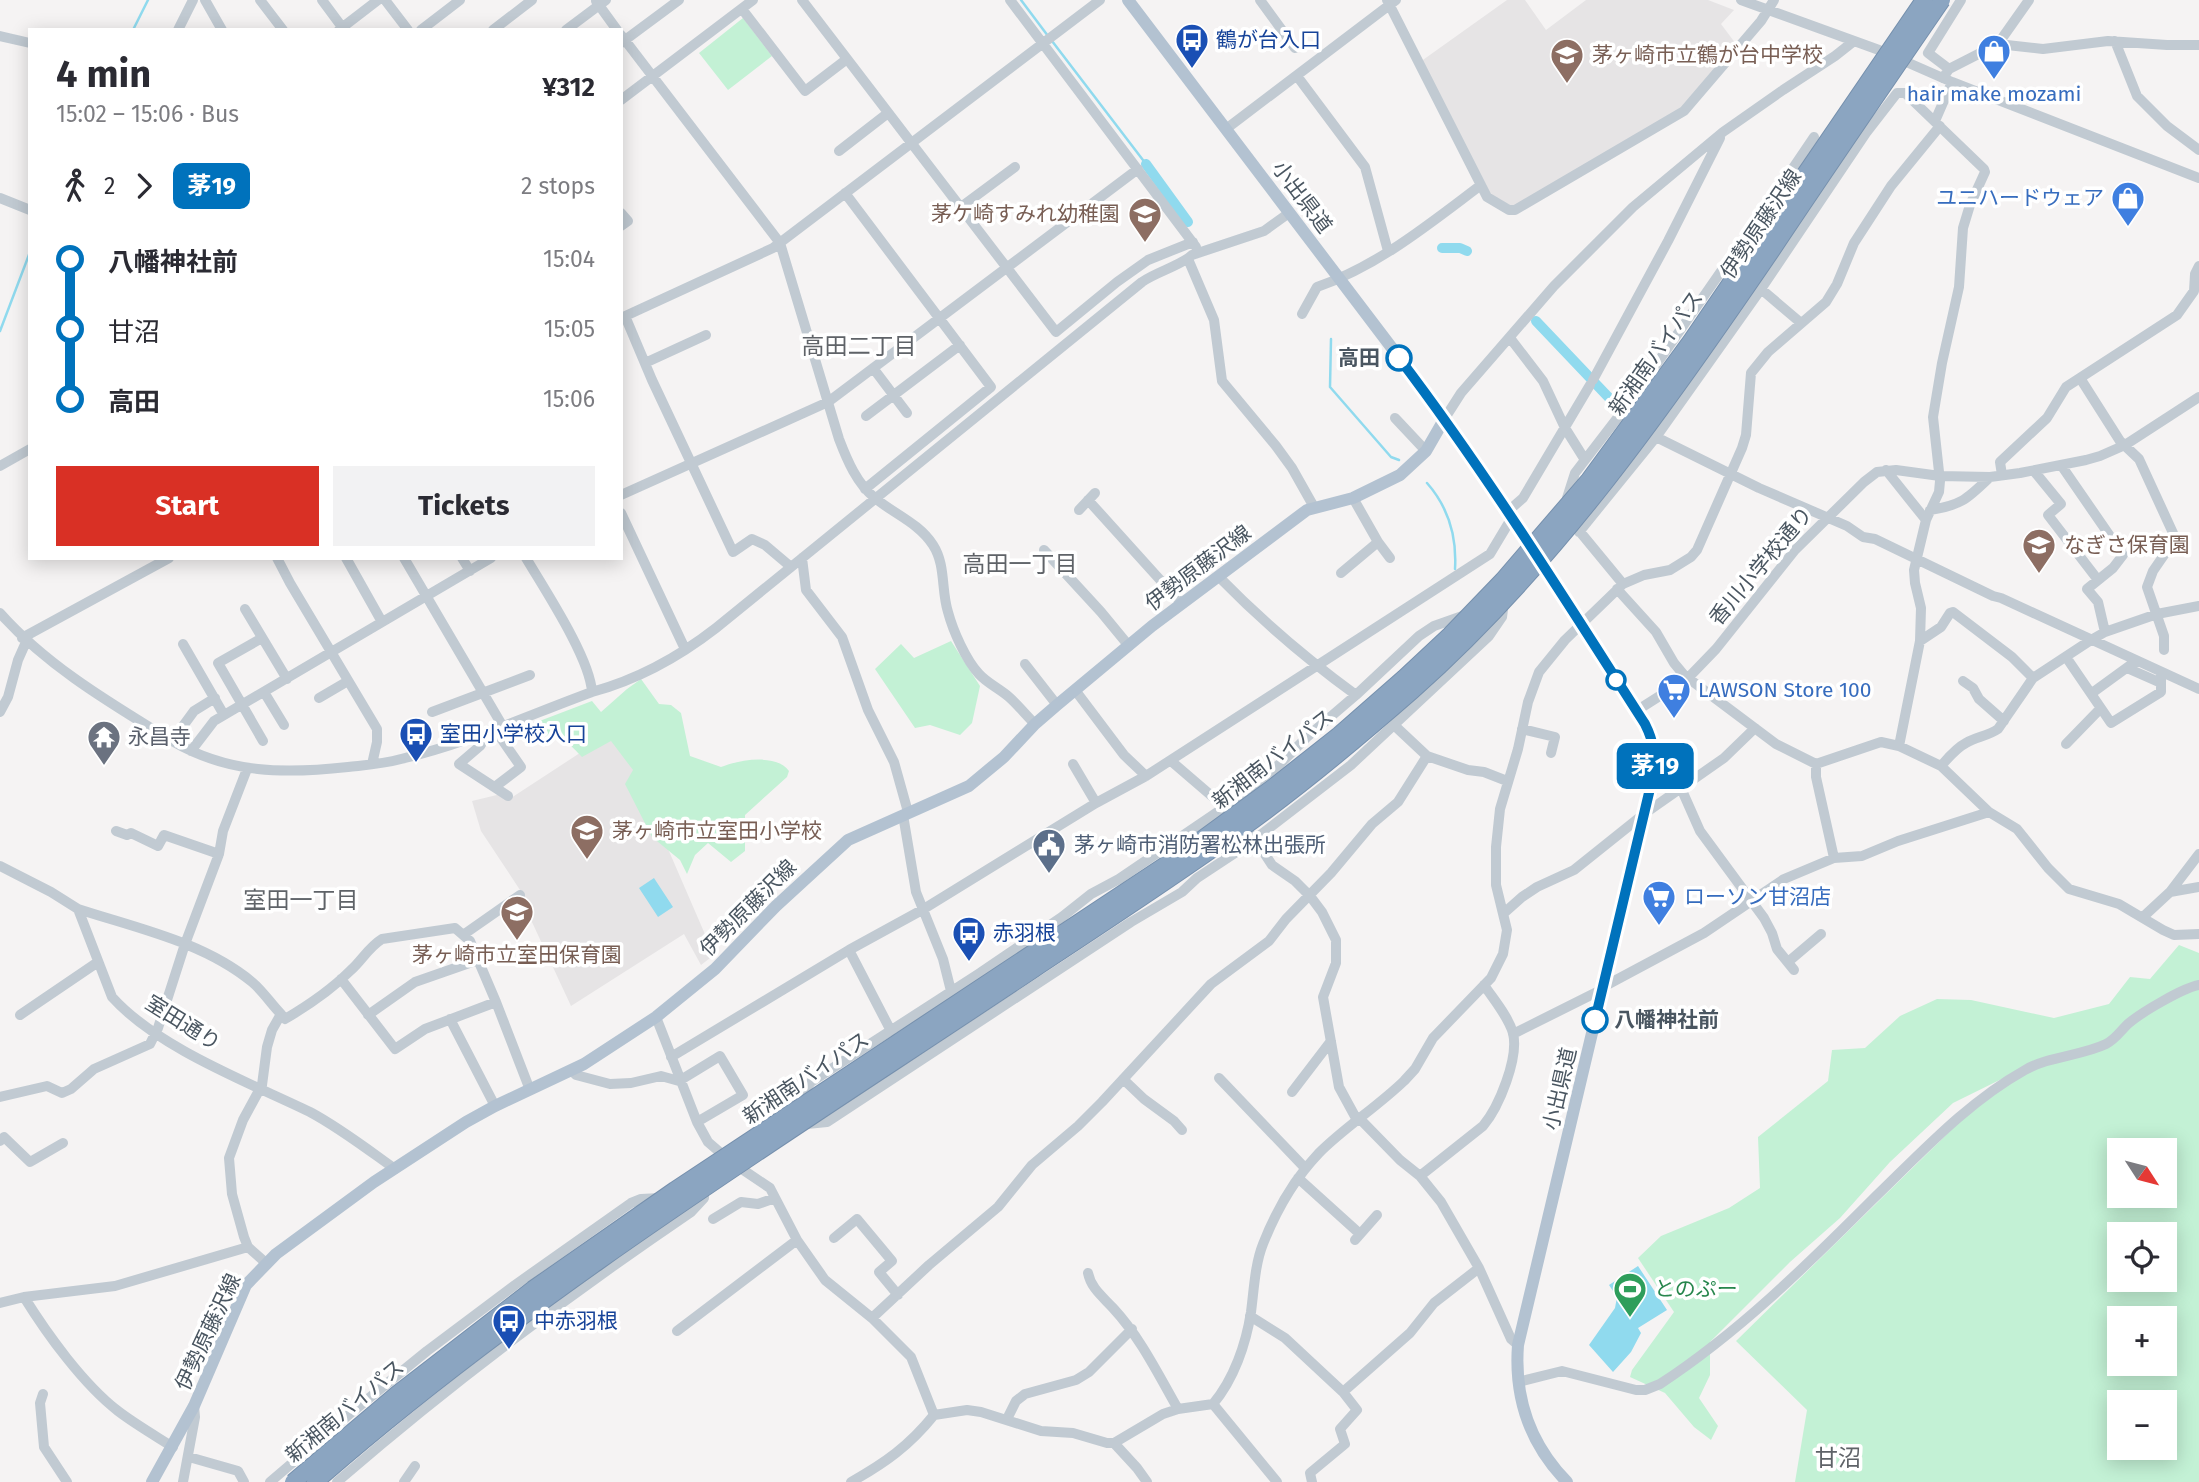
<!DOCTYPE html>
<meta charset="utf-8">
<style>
:root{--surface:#fff;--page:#f2f2f3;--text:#2b2b33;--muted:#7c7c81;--accent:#d93025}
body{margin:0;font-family:"Fira Sans","Noto Sans JP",sans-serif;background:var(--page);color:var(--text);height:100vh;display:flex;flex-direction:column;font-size:26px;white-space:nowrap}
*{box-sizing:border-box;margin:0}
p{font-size:23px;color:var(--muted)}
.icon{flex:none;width:38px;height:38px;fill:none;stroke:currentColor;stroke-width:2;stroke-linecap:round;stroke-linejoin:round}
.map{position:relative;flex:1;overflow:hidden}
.panel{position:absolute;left:28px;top:28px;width:595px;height:532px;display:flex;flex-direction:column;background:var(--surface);border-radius:0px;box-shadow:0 4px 18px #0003}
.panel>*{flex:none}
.badge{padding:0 14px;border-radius:10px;font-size:24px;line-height:46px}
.needle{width:46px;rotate:126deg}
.tools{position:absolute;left:2107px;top:1138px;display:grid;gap:14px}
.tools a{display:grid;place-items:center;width:70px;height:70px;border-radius:0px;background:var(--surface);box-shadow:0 4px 18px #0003;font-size:35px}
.map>.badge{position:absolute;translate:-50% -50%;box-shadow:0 0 0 4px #fff}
.legs{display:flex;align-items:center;gap:10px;height:77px;padding:0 28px;font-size:23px}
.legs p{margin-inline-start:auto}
.head{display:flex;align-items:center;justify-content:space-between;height:119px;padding:0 28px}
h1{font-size:38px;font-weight:700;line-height:52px}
.button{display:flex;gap:14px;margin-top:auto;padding:14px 28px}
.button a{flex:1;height:80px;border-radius:0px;background:var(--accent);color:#fff;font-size:28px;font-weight:700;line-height:80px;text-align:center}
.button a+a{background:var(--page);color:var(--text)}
ul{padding:0 28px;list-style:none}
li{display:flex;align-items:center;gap:24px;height:70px;font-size:26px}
li i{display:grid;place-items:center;width:10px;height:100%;margin:0 9px;background:currentColor}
li i::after{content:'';width:18px;height:18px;margin:-9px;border:5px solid;border-radius:50%;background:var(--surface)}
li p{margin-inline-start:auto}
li:first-child i{background:linear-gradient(#0000 50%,currentColor 0)}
li:last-child i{background:linear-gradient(currentColor 50%,#0000 0)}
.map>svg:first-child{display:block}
.education{fill:#e6e4e5}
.green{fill:#c3f1d5;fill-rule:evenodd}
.water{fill:#90daee}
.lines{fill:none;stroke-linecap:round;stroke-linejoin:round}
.stream{stroke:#90daee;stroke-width:2.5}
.canal{stroke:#90daee;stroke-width:10}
.minor{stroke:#c1cad2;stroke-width:10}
.major{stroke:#b3c2d1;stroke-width:12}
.highway-bridge-casing{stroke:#7690ad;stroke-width:18;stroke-linecap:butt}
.highway-bridge{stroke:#8ba5c1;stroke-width:16}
.line-1-casing{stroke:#fff;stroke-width:16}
.line-1{stroke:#0072bc;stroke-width:10}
.stop-1-dot{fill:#fff;stroke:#0072bc;stroke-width:3.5}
.labels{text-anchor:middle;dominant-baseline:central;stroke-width:7;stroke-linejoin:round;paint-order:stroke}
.transit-label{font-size:21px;fill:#164399;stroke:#fff;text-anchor:start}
.education-label{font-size:21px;fill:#785e54;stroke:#fff;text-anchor:start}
.shop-label{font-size:21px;fill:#366cbe;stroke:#fff;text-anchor:start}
.street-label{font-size:21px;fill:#4a5661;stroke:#fff}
.stop-label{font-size:21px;font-weight:bold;fill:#4a5661;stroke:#fff;text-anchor:end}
.worship-label{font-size:21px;fill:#5b616d;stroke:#fff;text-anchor:start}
.service-label{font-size:21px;fill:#4e5e75;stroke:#fff;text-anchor:start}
.leisure-label{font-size:21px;fill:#27864d;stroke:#fff;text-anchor:start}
.neighbourhood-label{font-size:23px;fill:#5f6368;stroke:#fff}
</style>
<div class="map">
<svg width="2199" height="1482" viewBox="0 0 2199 1482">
<rect width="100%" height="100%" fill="#f5f3f3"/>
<path class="education" d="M1507,0h18l21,30 40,-30h122l26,10 -13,14 15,20 -55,64 -166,100 -27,-15 -68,-131z
M612,732l24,43 78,180 -13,10 -17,-31 -113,72 -46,-99 -5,-17 -39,-59 -9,-30 29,-7 10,4z"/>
<path class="green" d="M743,18l29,38 -44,34 -29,-37z
M951,641l29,45 -8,37 -12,12 -30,-10 -15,3 -40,-59 26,-25 13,14z
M641,679l18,25 12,1 10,8 9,43 31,11c18,-7 55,-14 68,4l-2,6 -42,38v36l-14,11 -23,-19 -13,12 -8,19 -7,-14 -28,-23 -27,-53 8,-14 -22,-29 -29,16c-5,-5 -11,-12 -17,-16 -15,-9 -35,-1 -49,-11l76,-29 9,11 26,-23z
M2179,945l20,8v529h-404l12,-72 -71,-69 254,-249 50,-32 -87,43 -63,59 -50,56 -50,44 -80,80v33l-11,23 19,28 -7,14 -17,-13 -29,-34 -35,-16 2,-7 42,-58 -36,-54 23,-22 68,-28 31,-20 -2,-51 70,-56 4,-31 33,-2 35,-32 37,-17 34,1 83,18 55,-14 21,-27 20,2zM2119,1150h46v45h-46zM2119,1234h46v45h-46zM2119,1318h46v45h-46zM2119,1402h46v45h-46z"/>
<path class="water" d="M654,878l19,29 -15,10 -19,-29z
M1638,1266l29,44 -29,18 3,5 -10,19 -18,20 -24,-27 26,-37 2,-11 -8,-12z"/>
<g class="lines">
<path class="stream" d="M1021,0l27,36
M133,30l15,-30
M1052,41l94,123
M0,331l30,-79
M1331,339l-1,48 61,70 8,3
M1427,483c22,25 30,53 28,86"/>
<path class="canal" d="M1146,164l42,58
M1442,248h18l7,3
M1536,321l77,81"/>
<path class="minor" d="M205,0l17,30
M260,0l23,30
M322,0l20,27
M385,0l23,30
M802,0l254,332 61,-50 31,-22 45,-18
M1010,0l186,247
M1260,0l35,48
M1387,0l100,197 22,13h6l169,-99 77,-90 13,-21
M1741,0l138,50 73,32 247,96
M596,1l21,29
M742,9l63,82 42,-32
M178,30l15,-30
M339,30l39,-30
M421,30l39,-30
M493,30l39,-30
M566,30l40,-30
M621,35l159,208 59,196c8,21 18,45 36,59 19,16 44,25 58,47 13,20 8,45 15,67 5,19 18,48 31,62 8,9 21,15 30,23 9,8 17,18 26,27
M0,36l30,7
M2115,41l22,55 30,30 32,24
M621,43l58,-43
M1998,44l31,-44
M1949,69l-21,-16 33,-53
M1297,76l68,91 23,84
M1943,78l6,-9 49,-25 45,5 65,-8 59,4h32
M621,100l132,-100
M1935,121l17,-39
M1226,129l170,-129
M1866,133l31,-40h8l79,76 1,3 -15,33 -7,23 -4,59 -17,76 -9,54 7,64 -1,11 -13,28 -12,50 1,13 6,25 -1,33 -21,105
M839,151l49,-38
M1793,168l21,-31
M845,193l146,194 -126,102
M0,198l30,12
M961,207l54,-40
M621,213l7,8 -7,5
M1188,259l26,61 8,61 54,65 16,22 22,39
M1761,289l40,34
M1302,314l15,-27c61,-21 112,-63 164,-102
M625,316l27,64 81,172 19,-13 13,6 26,22
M621,318l152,-70 327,-248
M1510,338l33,43 22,47 20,32
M645,363l61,-28
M873,368l34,45
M2080,378l40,63 19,18 34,74v9l-20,29 -6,16 17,49v14
M1593,380l75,-139 52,-103
M866,416l94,-71
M1395,418l31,33
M1445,418l16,-25 93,-107 79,-79 90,-75 60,-42 52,-34 19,-15
M1656,437l103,51 88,38 16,11 12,2 118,57 8,2 198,91
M2061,465l62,90 -10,13 -26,21 11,13 7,30
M0,466l30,-17
M1886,470l40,50
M2034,471l27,33 -13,11 50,65
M2002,475l-2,-13 47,-44 19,-31 111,-72 17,-24 1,-17 4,-8
M621,495l207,-93 310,-233
M1353,498l25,44 12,16
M1088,500l93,103
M1570,504l-3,-6 8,-25 60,-78 158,-227 17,4
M1079,510l16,-17
M1930,510c32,-5 37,-11 60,-33
M1507,512l16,-14 67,-113
M621,513l64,136
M1576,527l47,57
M1579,532l77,-95 105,-148 105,-156v-4
M1044,550l57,62 28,34
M277,558l13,25 87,146v13l-5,22
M346,558l36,64
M404,558l98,167
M462,558l8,13
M526,558c19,32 64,100 66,134
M802,558l4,32 36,47 26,73 26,52 14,50
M1341,573l37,-31
M1219,577c42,43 89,83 137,118
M1617,589l39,43 18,31 10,12 92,69 40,20 65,-22 18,4 42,20 48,46 28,17 31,39 21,21 50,15 44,26 11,5 25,-1
M245,609l42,70
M0,613c48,54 112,91 172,128 57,33 113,33 176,26 18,-2 35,-3 53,-8 65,-15 128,-44 191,-67 44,-12 88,-36 124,-64l426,-346c14,-10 40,-17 50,-27l72,-24 25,-18
M22,638l147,-80
M262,638l-44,25 45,78
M1920,641l21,-14 9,-14 3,-1 59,45 21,21
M183,644l41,71
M2066,657l45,66 50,-31v-19
M1025,664l32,41
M2127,668l34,15
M1963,681l10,7 6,11 25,22
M1075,690l49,65 22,21
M264,692l20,33
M2092,693l44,-32
M319,698l29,-17
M1636,711l52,-33 28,-29 79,-99 69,-68 13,-10 19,-2 44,6 50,1 30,-4 66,-13 14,-4 25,-11 74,-48
M0,712l8,-15 10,-37 8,-18
M432,712l98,-37
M1395,726l32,30 41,14 16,2 23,9
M494,728l27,39 -25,19
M1522,729l33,8 -4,16
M490,730l-10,16 -21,18 49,32
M172,741l22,-30 21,-13
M2066,744l34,-35
M1654,749l11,3 35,79 64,87 8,15 5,16 17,21
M191,751l23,-30 277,-163
M1171,761l57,49
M1073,764l23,39
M1816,764v13l18,81
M1941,766c7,-8 15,-18 25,-23 10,-6 22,-7 32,-14l35,-51 58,-38 14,-8 52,-18 42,-8
M903,815l13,77 27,67 8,32
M1239,822l16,17 17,26 23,16 15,15 12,16 14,28v23l-13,34 16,90 18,33
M116,831l11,4 4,-2 27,13 6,-11 55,19
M0,866l51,26 27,17 34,88c46,51 136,85 198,115 30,16 57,37 85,57
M2170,892l29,-5
M78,909c58,19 126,33 174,73 11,9 19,22 29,32
M1504,913l18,-16 15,-10 37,-17 70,-56 80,-56 31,-30
M2143,917l27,-25 29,-38
M463,935l57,-40
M849,950l42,81
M1788,962l33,-28
M341,979l54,70 30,-20 71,-27
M1603,987l101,-54 80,-54 50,-21 28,-2 36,-15 91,-29
M20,1015l78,-53
M368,1015l47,-33 63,-22
M656,1017l41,105 11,20 22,19 40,27 27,52 28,40 47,38 39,39 23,58
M450,1019l45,87
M1513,1034l90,-45
M671,1057l178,-107 73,-40 174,-107 50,-27 344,-222 21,-35
M572,1071l4,4 34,9 21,-1 30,-7 18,5 41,-25 23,39 -46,27
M1219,1078l86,90
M1123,1079l21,20 30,22 8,9
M1292,1092l39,-51
M0,1097l47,-11 15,7 9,-4 23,-20 56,-25 8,-16 27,-84 34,-90 4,-23 24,-62
M797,1109l5,-16 9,-11 169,-109 82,-56 29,-23 28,-15 106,-72 56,-44 26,-26 49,-42 63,-59 15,-10 34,-12
M1359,1118l41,42 20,16 21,26 38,66 32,71 7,6
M800,1123l7,1 20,-2 304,-200 51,-30 15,-14 53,-35 101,-78 138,-129 13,-19 2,-15
M0,1141l4,-4 26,25 33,-19
M1420,1176l63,-50c16,-19 36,-68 30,-93 -5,-17 -19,-33 -29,-48
M1298,1178l62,56
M713,1219l28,-17 17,2 17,-6
M834,1238l23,-19 35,42 -13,11 19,23
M1355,1240l22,-25
M266,1263l-18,-16 -4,-10 -12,-43 -3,-36 14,-38 19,-35 5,-38 5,-17 9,-16 4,5c24,-14 47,-30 66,-49 11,-10 18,-23 31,-31l73,-11 15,13 26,61 34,88
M1088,1273c3,15 14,23 25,35 27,29 45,66 65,101
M24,1297c23,37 59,87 94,114 17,13 36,24 55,36
M0,1303l24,-6 91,-11 133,-39
M1250,1316l35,22 58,54
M872,1318l57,-53 69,-58 34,-42 46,-39 24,-24 109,-118 58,-43 17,-22 45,-46 41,-49 26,-22 29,-46
M677,1331l120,-91
M1518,1382l44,-11 74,19h9l15,-6c78,-51 146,-118 212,-184 48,-46 94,-97 153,-130 24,-14 56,-14 81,-26 10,-5 15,-14 23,-21 13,-11 54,-35 70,-38
M43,1394l-3,9 4,44 23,35
M1213,1404l64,78
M1007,1419l9,-18 9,-7 51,-14 13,-8 43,-43
M1114,1443l23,25 10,14
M189,1457l49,14 6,11
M183,1482l12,-65 -1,-11
M270,1482l82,-70 75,-61 88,-66 116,-82 10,-4 19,-1
M337,1482c112,-97 232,-187 354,-270l13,-14v-13
M404,1482l11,-16
M851,1482c34,-19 58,-36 83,-67l33,-5 14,2 60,19 32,2 34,10h7l49,-29 15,-5 35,-5c21,-25 33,-60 38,-92 3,-23 4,-48 12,-68 13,-33 31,-65 56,-91 26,-26 58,-46 85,-72l11,-12 18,-31 58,-60 12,-24 4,-24 -11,-45v-38l4,-38 18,-60 10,-47 11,-30 26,-32 58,-56 21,-9 26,-5 21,-13 6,-7 45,-102 4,-13 5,-62 17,-21 58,-50 11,-18 17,-41 37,-57 49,-60
M1312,1482l-2,-9 35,-29 -5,-15 17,-19 -14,-18 67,-59 24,-30 45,-35"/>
<path class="major" d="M1128,0l317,418 200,306c9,18 11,32 8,52l-135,569c-4,53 12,99 49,137
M152,1482l42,-76 52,-121 30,-31 98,-72 92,-60 29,-16 89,-42 72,-47 59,-48 61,-63 72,-66 121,-54 35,-29 31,-33 22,-19 95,-79 155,-116 46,-12 47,-23 26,-24 19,-33"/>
<defs>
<path id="highway-bridge" d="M293,1482l104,-88 136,-105 142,-99 504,-334 93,-68 67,-53 65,-57 46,-43 53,-55 86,-100 102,-139 233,-341
M315,1482c222,-194 474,-349 719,-513 68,-45 137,-90 204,-138 61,-43 118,-91 174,-140 143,-127 253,-284 360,-441 56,-84 113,-167 170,-250"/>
</defs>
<use href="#highway-bridge" class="highway-bridge-casing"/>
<use href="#highway-bridge" class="highway-bridge"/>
</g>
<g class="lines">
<defs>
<path id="line-1" d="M1399,358c89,117 167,243 246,366 9,18 11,32 8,52l-58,244"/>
</defs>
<use href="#line-1" class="line-1-casing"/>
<use href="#line-1" class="line-1"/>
</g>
<defs>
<symbol id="bus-pin" viewBox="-11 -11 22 30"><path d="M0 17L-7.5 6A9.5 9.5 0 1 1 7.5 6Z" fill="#1a4fb4" stroke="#fff"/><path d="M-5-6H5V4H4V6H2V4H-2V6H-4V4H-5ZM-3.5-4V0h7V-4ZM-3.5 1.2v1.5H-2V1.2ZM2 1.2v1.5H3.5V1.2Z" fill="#fff"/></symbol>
<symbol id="shop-pin" viewBox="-11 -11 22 30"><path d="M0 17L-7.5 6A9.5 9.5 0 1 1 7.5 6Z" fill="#3f7fe0" stroke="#fff"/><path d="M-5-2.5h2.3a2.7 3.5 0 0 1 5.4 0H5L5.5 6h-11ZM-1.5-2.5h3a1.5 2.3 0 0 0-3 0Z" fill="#fff"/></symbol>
<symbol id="school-pin" viewBox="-11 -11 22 30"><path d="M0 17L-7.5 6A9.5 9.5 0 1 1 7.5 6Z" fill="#8d6e63" stroke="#fff"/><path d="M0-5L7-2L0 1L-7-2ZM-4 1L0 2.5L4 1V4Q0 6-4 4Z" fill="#fff"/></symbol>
<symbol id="supermarket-pin" viewBox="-11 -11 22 30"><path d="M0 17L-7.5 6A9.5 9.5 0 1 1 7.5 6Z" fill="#3f7fe0" stroke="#fff"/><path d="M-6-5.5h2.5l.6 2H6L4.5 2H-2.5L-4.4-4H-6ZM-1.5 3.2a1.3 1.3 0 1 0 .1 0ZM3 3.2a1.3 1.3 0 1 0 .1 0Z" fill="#fff"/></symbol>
<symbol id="temple-pin" viewBox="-11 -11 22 30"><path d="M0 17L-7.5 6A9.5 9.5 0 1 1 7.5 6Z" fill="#6b7280" stroke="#fff"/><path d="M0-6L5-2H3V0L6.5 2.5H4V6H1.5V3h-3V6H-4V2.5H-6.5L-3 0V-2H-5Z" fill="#fff"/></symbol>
<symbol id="civic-pin" viewBox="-11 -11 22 30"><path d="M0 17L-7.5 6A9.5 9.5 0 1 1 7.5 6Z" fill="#5c6f8a" stroke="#fff"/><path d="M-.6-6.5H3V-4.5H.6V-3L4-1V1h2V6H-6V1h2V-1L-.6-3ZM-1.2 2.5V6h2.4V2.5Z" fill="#fff"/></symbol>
<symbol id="stadium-pin" viewBox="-11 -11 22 30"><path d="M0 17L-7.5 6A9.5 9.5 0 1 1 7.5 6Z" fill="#2e9e5b" stroke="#fff"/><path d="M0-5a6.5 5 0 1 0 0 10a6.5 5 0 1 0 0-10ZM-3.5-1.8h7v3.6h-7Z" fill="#fff"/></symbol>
</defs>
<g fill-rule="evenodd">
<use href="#bus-pin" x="1173" y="21" width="38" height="52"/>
<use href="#shop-pin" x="1975" y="32" width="38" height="52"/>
<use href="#school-pin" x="1548" y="36" width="38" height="52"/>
<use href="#shop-pin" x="2109" y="179" width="38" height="52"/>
<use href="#school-pin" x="1126" y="195" width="38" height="52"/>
<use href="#school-pin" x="2020" y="526" width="38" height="52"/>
<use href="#supermarket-pin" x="1655" y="671" width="38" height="52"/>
<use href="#bus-pin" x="397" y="715" width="38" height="52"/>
<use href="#temple-pin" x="85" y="718" width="38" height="52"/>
<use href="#school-pin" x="568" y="812" width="38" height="52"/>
<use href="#civic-pin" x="1030" y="826" width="38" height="52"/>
<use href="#supermarket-pin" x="1640" y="878" width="38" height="52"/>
<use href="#school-pin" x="498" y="893" width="38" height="52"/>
<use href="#bus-pin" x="950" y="914" width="38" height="52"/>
<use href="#stadium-pin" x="1611" y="1270" width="38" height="52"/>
<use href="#bus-pin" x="490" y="1302" width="38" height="52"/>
</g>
<g class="stop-1-dot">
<circle cx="1399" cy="358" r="12"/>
<circle cx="1616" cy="680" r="9"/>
<circle cx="1595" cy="1020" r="12"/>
</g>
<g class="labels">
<g class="transit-label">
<text x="1216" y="40">鶴が台入口</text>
<text x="440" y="734">室田小学校入口</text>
<text x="993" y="933">赤羽根</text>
<text x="534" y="1321">中赤羽根</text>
</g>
<g class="education-label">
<text x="1592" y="55">茅ヶ崎市立鶴が台中学校</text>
<text x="1120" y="214" text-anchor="end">茅ケ崎すみれ幼稚園</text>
<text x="2064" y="545">なぎさ保育園</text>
<text x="612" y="831">茅ヶ崎市立室田小学校</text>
<text x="517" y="955" text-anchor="middle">茅ヶ崎市立室田保育園</text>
</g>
<g class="shop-label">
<text x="1994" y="94" text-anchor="middle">hair make mozami</text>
<text x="2104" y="198" text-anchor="end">ユニハードウェア</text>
<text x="1698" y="690">LAWSON Store 100</text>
<text x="1684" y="897">ローソン甘沼店</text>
</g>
<g class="street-label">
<text transform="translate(1302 197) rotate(53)">小出県道</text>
<text transform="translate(1761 224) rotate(-56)">伊勢原藤沢線</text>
<text transform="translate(1656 353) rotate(-55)">新湘南バイパス</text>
<text transform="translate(1761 566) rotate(-50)">香川小学校通り</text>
<text transform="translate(1198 568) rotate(-37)">伊勢原藤沢線</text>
<text transform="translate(1273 759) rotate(-38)">新湘南バイパス</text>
<text transform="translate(748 908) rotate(-45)">伊勢原藤沢線</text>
<text transform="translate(183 1023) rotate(32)">室田通り</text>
<text transform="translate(806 1078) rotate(-34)">新湘南バイパス</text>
<text transform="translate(1560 1089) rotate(-77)">小出県道</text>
<text transform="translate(208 1332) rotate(-65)">伊勢原藤沢線</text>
<text transform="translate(345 1411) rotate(-40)">新湘南バイパス</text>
</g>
<g class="stop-label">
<text x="1380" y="358">高田</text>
<text x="1614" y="1020" text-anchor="start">八幡神社前</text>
</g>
<g class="worship-label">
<text x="128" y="737">永昌寺</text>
</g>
<g class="service-label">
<text x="1074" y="845">茅ヶ崎市消防署松林出張所</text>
</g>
<g class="leisure-label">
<text x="1654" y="1289">とのぷー</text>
</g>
<g class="neighbourhood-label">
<text x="859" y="346">高田二丁目</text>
<text x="1020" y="564">高田一丁目</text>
<text x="301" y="900">室田一丁目</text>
<text x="1838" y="1458">甘沼</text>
</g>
</g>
</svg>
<div class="tools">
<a><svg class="needle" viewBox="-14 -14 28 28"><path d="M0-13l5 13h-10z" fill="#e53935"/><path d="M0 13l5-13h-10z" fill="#7c7c81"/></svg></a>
<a><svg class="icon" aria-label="locate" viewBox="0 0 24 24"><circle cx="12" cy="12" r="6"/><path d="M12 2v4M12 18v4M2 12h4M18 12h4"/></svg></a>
<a>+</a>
<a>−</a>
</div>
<b class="badge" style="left:1655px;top:766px;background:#0072bc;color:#fff">茅19</b>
<section class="panel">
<div class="head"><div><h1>4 min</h1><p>15:02 – 15:06 · Bus</p></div><b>¥312</b></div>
<div class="legs"><svg class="icon" aria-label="walk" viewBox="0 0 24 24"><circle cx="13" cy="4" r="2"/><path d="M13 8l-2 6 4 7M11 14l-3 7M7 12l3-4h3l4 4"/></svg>2<svg class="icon" aria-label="forward" viewBox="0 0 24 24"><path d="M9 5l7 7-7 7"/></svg><b class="badge" style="background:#0072bc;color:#fff">茅19</b><p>2 stops</p></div>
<ul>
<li><i style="color:#0072bc"></i><b>八幡神社前</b><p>15:04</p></li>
<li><i style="color:#0072bc"></i><span>甘沼</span><p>15:05</p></li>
<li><i style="color:#0072bc"></i><b>高田</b><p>15:06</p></li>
</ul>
<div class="button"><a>Start</a><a>Tickets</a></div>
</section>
</div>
